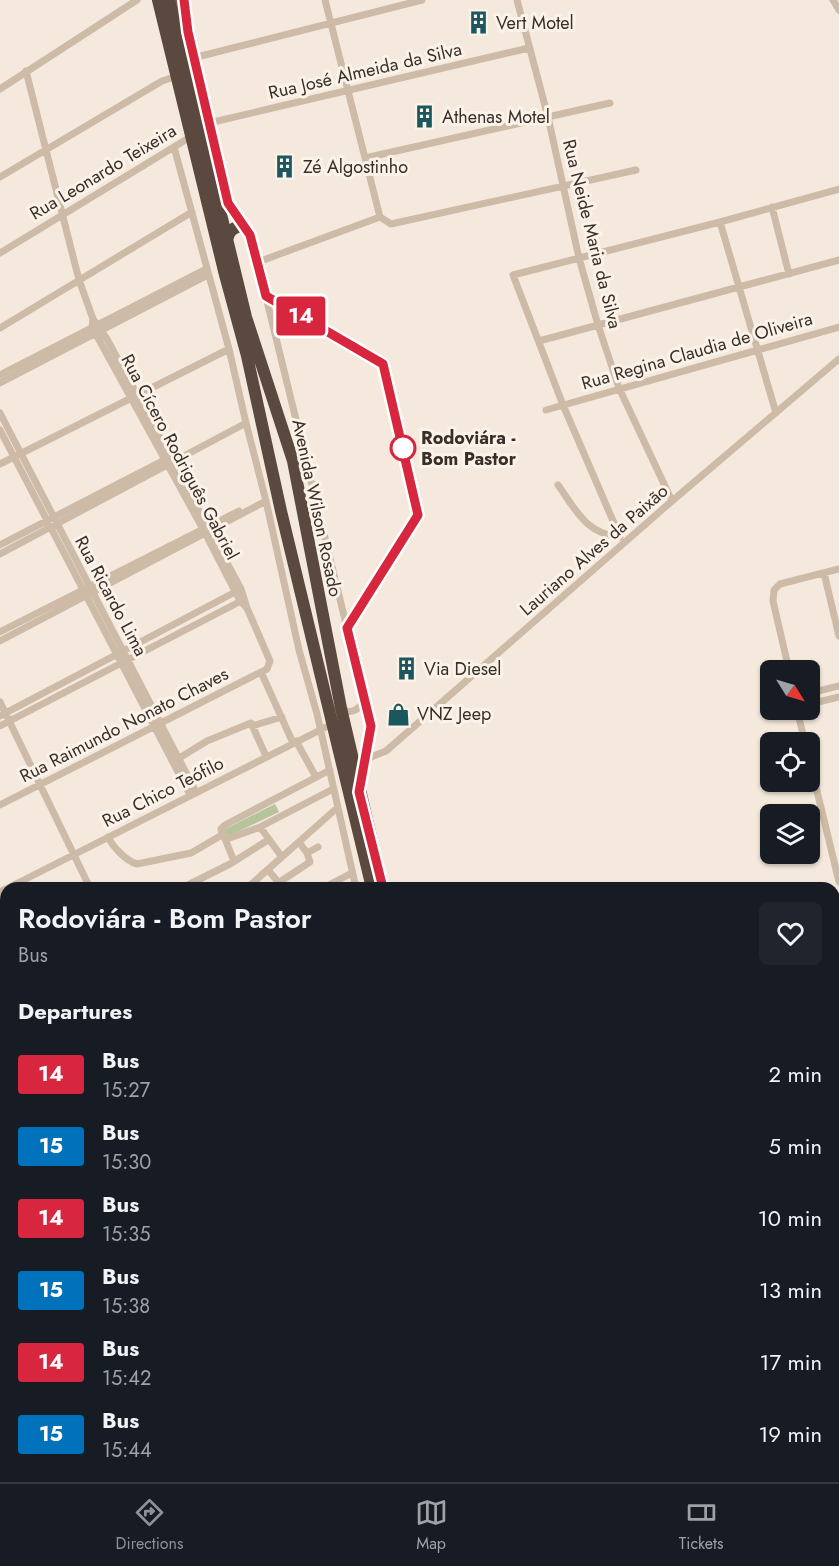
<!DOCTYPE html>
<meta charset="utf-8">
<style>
:root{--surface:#171b24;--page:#20242c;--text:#f1f3f6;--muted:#9ea1a6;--line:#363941;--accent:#8c9099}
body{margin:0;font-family:Jost,sans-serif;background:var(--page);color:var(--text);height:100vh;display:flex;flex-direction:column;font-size:22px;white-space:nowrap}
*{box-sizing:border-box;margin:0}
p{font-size:20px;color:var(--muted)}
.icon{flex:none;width:33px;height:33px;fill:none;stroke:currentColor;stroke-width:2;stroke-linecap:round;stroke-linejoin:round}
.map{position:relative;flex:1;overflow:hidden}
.side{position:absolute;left:0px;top:882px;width:840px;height:600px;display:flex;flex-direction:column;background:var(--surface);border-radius:18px 18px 0 0;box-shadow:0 2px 4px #0004}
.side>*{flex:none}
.badge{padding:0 12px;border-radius:4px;font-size:21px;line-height:39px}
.needle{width:39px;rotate:127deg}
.controls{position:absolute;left:760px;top:660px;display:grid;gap:12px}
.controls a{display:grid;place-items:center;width:60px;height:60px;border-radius:9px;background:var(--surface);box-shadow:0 2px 4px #0004;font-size:30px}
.map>.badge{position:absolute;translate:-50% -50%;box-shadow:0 0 0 3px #fff}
h2{padding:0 18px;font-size:22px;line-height:54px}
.round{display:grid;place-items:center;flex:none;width:63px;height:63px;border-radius:9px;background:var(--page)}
.headline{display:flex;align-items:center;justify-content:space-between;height:102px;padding:0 18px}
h1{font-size:28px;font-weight:600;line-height:45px}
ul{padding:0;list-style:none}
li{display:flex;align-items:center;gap:18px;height:72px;padding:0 18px}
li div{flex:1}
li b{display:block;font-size:22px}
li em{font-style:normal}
li .badge{min-width:66px;font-weight:700;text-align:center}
.tab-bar{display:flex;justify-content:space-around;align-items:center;height:84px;border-top:2px solid var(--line);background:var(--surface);font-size:16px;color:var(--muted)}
.tab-bar a{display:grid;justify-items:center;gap:3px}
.tab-bar .current{color:var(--accent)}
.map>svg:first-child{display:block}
.green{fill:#b5c49b}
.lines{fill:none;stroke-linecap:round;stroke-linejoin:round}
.street{stroke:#cdbaa7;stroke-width:7}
.secondary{stroke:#a18878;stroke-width:9}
.primary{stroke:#7c6558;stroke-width:10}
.highway{stroke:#5b483e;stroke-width:12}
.line-casing{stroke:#fff;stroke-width:14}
.line{stroke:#d7263d;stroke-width:9}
.stop-dot{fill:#fff;stroke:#d7263d;stroke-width:3}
.labels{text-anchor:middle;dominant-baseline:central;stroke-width:6;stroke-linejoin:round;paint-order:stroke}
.poi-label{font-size:18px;fill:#392e28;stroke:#fbf3e9;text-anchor:start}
.street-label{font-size:18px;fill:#392e28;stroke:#fbf3e9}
.stop-label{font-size:18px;font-weight:bold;fill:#392e28;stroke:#fbf3e9;text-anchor:start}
</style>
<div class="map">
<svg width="839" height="1482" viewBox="0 0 839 1482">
<rect width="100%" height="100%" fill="#f4e9dc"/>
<path class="green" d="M275,804l4,8 -50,24 -4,-3v-4z
M0,984h2l4,19v46l-6,-28z
M6,1155v46l-6,3v-46z"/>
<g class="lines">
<path class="street" d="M184,0l4,32 40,171 18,25 7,16 118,482 -10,58
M325,0l55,217
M517,0l31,117 31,141 19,67 21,63 53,113
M833,0l6,10
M193,58l229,-58
M26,71l53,209 14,39 -1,8 111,202 37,72 7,7
M0,89l137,-89
M209,123l320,-75
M174,147l55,202 17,74 20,78 33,149 18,64 39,174
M365,158l245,-55
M0,177l162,-96 15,-5
M772,207l17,67
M380,217l11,7 245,-54
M720,222l56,191
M0,253l192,-117
M258,262l122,-45
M0,328l192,-116
M539,341l300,-81
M0,375l206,-106
M0,383l208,-108
M546,410l293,-83
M0,413l196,379
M0,430l190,365
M0,464l229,-115
M558,485c18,25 28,49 62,52l-57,-132 -50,-130 207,-53 119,-33
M0,545l168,-87
M0,554l246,-131
M824,573l15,63
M0,632l239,-121
M0,641l266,-140
M789,670l-16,-69 1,-11 6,-6 59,-15
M261,672l32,71
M810,693l29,-7
M0,702l90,186
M810,704l29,-7
M341,708c10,8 18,1 24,-8
M771,710l1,3 14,-3
M797,710l8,32
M0,716l239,-126
M0,726l243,-126
M252,726l30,-9
M296,741l20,36
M366,759l20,-8 286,-250 167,-142
M176,760l31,-19 44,-18 15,33
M810,762l29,120
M330,770l-105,55 -4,4 1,6 5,4 33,-12 73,-38
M0,805l261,-133 6,-3 3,-8 -23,-53 -6,-19 -134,-250 -14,-20
M260,827l22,30
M108,837c5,10 18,24 29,27l54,-11 31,-18
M225,839l9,22
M307,853l11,-6
M268,870l11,13
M272,887l38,-25 -3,-9 -8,-11
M8,888l324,-164
M182,888l48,-24 38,-24
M247,888l90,-80
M323,888l29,-15
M0,892l6,-3
M0,959l6,27
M834,1023l5,-1
M834,1037l5,-1
M0,1038l6,27
M0,1143l6,-3
M0,1153l6,-3
M0,1209l6,-2
M0,1217l6,-2
M0,1288l6,-2
M0,1298l6,-2
M0,1335l6,12
M0,1348l6,12
M0,1370l6,-2
M0,1377l6,-2
M0,1454l6,-3
M0,1476l3,6
M65,1476l3,6
M99,1476l2,6
M119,1476l1,6
M708,1476l1,6
M221,1482l15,-6
M388,1482l15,-6
M406,1482l15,-6"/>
<path class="secondary" d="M834,1427l5,-1
M834,1441l5,-2
M618,1482l25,-6
M651,1482l1,-4 6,-2
M667,1482l25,-6"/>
<path class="primary" d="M175,20l4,-20"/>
<path class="highway" d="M158,0l67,275 22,81 34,155 91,377
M169,0l77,317 47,144 48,247 42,180
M227,242c1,-9 4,-14 14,-16l5,3
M505,1476l1,6
M516,1476l2,6
M527,1476l1,6
M536,1478l4,4"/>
</g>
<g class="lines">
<defs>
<path id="line" d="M184,0l4,32 40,171 22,32 16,61 117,68 35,151 -71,113 24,98 -12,66 24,96"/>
</defs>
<use href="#line" class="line-casing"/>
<use href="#line" class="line"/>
</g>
<defs>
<symbol id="building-bare" viewBox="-9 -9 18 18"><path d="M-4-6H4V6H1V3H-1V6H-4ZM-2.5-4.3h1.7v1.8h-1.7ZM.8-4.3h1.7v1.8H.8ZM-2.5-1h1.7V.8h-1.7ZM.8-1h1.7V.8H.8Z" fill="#1a575e" stroke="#fbf3e9" stroke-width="2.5" paint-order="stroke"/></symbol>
<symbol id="shop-bare" viewBox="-9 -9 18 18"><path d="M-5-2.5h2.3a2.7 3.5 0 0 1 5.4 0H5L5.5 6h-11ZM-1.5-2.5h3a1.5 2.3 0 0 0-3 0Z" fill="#1a575e" stroke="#fbf3e9" stroke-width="2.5" paint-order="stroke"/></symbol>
</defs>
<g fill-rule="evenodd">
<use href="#building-bare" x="462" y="6" width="33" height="33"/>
<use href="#building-bare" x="408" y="100" width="33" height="33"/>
<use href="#building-bare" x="268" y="150" width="33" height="33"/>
<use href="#building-bare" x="390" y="652" width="33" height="33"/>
<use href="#shop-bare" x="382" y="698" width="33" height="33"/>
</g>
<circle class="stop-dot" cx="403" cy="448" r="12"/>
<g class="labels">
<g class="poi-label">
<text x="496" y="23">Vert Motel</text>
<text x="442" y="117">Athenas Motel</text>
<text x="303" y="167">Zé Algostinho</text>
<text x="424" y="669">Via Diesel</text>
<text x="417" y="714">VNZ Jeep</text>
</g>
<g class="street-label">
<text transform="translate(365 71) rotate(-13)">Rua José Almeida da Silva</text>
<text transform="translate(103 172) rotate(-31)">Rua Leonardo Teixeira</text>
<text transform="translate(592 234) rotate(76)">Rua Neide Maria da Silva</text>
<text transform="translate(697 351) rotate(-16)">Rua Regina Claudia de Oliveira</text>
<text transform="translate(180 457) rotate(62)">Rua Cícero Rodriguês Gabriel</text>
<text transform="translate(317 508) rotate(78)">Avenida Wilson Rosado</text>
<text transform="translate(594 550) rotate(-41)">Lauriano Alves da Paixão</text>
<text transform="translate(111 596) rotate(62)">Rua Ricardo Lima</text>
<text transform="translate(124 725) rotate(-27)">Rua Raimundo Nonato Chaves</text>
<text transform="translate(163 792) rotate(-27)">Rua Chico Teófilo</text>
</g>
<g class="stop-label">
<text x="421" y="438">Rodoviára -<tspan x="421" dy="21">Bom Pastor</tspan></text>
</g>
</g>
</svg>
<div class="controls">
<a><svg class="needle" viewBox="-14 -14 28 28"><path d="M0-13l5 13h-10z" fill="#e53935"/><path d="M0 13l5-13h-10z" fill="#9ea1a6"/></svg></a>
<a><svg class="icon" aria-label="locate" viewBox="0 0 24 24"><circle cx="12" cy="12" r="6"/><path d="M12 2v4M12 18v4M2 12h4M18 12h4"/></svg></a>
<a><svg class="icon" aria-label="layers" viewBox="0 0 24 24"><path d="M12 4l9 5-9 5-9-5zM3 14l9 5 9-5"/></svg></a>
</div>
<b class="badge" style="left:301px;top:316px;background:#d7263d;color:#fff">14</b>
<section class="side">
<div class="headline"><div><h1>Rodoviára - Bom Pastor</h1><p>Bus</p></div><a class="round"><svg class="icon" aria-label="heart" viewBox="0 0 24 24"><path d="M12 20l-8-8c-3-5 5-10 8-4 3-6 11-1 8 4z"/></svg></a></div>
<h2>Departures</h2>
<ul>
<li><span class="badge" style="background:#d7263d;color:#fff">14</span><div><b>Bus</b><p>15:27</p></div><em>2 min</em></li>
<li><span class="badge" style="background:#0072bc;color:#fff">15</span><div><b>Bus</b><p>15:30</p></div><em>5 min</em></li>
<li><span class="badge" style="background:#d7263d;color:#fff">14</span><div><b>Bus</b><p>15:35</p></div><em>10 min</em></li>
<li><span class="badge" style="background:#0072bc;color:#fff">15</span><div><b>Bus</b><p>15:38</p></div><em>13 min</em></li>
<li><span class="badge" style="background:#d7263d;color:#fff">14</span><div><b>Bus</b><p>15:42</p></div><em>17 min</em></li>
<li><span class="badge" style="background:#0072bc;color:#fff">15</span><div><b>Bus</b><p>15:44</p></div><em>19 min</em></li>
</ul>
</section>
</div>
<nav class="tab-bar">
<a class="current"><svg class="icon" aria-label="directions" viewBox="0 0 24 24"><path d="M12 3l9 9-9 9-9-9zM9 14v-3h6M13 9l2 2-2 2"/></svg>Directions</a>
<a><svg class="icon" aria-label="map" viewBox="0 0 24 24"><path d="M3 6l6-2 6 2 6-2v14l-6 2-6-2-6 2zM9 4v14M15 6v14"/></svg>Map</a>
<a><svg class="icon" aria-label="tickets" viewBox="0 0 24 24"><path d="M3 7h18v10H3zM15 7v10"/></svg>Tickets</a>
</nav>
